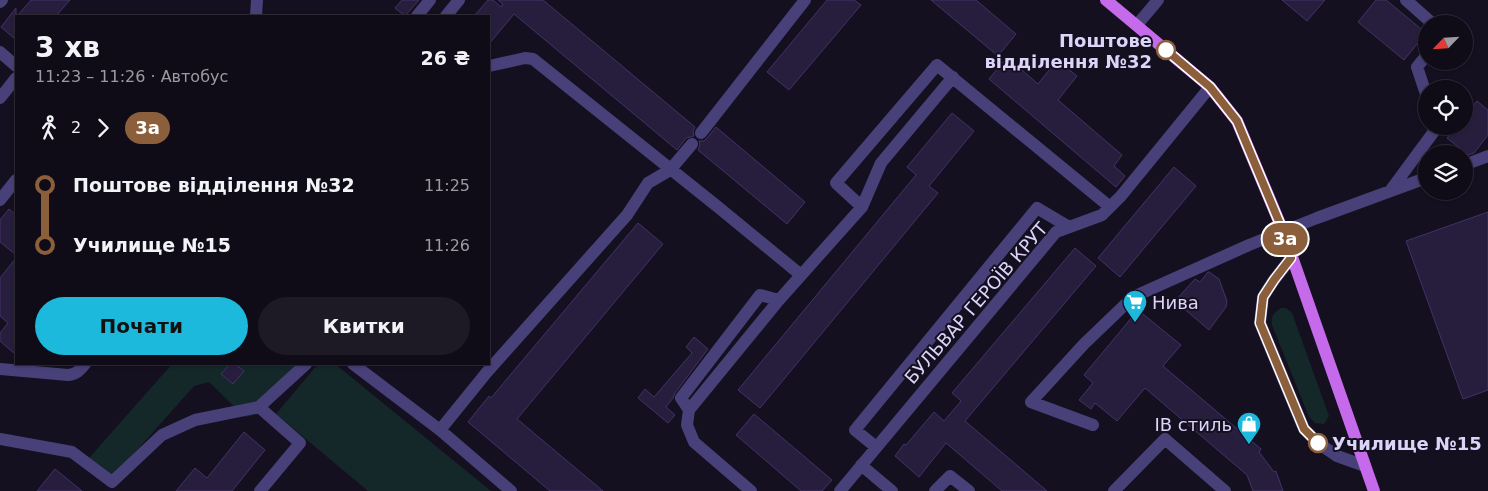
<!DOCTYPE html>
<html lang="uk">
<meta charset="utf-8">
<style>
:root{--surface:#0f0c18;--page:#1d1a25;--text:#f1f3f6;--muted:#9b9ba2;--line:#2f2c37;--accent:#1db9dc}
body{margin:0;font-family:"DejaVu Sans",sans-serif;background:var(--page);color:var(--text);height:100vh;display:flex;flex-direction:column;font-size:19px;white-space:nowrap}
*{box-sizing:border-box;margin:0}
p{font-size:16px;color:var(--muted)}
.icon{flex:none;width:28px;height:28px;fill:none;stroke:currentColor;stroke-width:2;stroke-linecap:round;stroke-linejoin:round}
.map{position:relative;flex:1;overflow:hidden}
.panel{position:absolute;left:15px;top:15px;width:475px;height:350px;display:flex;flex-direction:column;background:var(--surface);border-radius:0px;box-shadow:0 1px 4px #0004,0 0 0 1px var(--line)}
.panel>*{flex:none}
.badge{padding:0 10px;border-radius:16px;font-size:18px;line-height:32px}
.needle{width:32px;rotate:245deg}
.controls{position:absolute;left:1418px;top:15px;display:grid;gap:10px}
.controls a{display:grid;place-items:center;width:55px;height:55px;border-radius:50%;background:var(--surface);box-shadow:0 1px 4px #0004,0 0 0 1px var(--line);font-size:25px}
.map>.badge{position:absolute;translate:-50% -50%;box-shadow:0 0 0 2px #fff}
.legs{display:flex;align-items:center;gap:8px;height:55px;padding:0 20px;font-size:16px}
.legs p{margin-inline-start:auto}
.summary{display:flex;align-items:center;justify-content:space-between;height:85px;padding:0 20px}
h1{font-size:28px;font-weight:700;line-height:38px}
.primary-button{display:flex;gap:10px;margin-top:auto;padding:10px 20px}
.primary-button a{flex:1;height:58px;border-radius:30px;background:var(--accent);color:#111;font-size:20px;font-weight:700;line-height:58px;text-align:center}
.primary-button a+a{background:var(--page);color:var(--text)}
ul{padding:0 20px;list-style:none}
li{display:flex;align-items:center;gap:18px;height:60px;font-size:19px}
li i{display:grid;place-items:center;width:8px;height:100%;margin:0 6px;background:currentColor}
li i::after{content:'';width:12px;height:12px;margin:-6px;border:4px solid;border-radius:50%;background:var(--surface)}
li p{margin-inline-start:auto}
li:first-child i{background:linear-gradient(#0000 50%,currentColor 0)}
li:last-child i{background:linear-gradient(currentColor 50%,#0000 0)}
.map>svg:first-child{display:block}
.green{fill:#142829}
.building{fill:#271e3e;stroke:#423367}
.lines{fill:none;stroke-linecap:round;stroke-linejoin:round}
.minor{stroke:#484179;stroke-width:12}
.major{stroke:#c56aeb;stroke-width:12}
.line-1-casing{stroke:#fff;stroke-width:11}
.line-1{stroke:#8b5e3c;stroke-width:8}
.stop-1-dot{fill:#fff;stroke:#8b5e3c;stroke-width:2.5}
.labels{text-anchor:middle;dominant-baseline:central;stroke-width:4;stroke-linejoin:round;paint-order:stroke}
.stop-label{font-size:18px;font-weight:bold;fill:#dcd4f9;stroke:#141020;text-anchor:end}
.poi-label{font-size:18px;fill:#dcd4f9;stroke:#141020;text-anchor:start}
.street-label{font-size:18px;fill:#dcd4f9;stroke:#141020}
</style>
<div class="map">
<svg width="1488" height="491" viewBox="0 0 1488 491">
<rect width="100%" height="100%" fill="#141020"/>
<path class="green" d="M1281,308h5l6,5 37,103 -5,8 -9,-1 -6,-6 -37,-92c-1,-8 1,-12 9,-17z
M172,364h130l-41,49 -16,4 -36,-35 -15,4 -87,98 -24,-19z
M318,364h17l156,127h-123l-92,-77z"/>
<path class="building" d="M31,0h39l-14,16h-39z
M402,0h17l-14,16 -10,-8z
M488,0h5l8,7 2,-3 -5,-4h45l152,127 -2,4 1,5 -8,2 -9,12 -163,-136 -25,30v-28h-15z
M827,0h27l7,5 -72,85 -22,-18z
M931,0h45l40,34 -18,22z
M1282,0h43l-18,21z
M1376,0h10l40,33 -22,27 -46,-38z
M16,8v32l-15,-13z
M1007,57l31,27 19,-24 20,16 -19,24 64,55 -8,11 11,10 -9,11 -127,-108z
M1477,101l11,9v25l-14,18 -6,2 -21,-17 10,-12h7v-9z
M952,113l22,18 -45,55 9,7 -178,215 -22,-18 178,-215 -9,-8z
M716,127l89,75 -18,22 -89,-74 2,-5 -1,-4h5l3,-3z
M1174,167l22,19 -76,91 -22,-19z
M9,209l7,6v40l-16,-13v-22z
M1488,212v178l-25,9 -57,-158z
M638,223l25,21 -146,175 86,72h-53l-82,-69 21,-26 2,2z
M1075,248l21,18 -131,155 82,70h-45l-56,-48 -27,34 -24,-21 9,-12 2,1 28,-33 10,9 17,-20 -9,-8z
M16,258v97l-16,-14v-8l8,-10 -8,-7v-38z
M1208,272h1l10,7 8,22 -1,6 -17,23 -34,-29 20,-22 5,3z
M1138,310l43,35 -18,21 98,83 -2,3 15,20 2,-1 7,20h-30l-6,-16 -102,-87 -28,33 -22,-18 -4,6 -12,-9 14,-17 -9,-8z
M694,337l14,12 -33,44 -2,5 -7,9 9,8 -7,8 -30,-25 7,-9 9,8 38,-44 -6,-6z
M230,364h5l9,7 -11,13 -12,-10z
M754,414l78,66 -10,11h-21l-65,-56z
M244,432l21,18 -33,41h-56l19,-23 12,10z
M55,469l27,22h-45z"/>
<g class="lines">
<path class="minor" d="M1406,0l27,24
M0,2l2,-2
M256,16l1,-16
M417,16l13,-16
M446,16l13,-16
M1137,25l21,-25
M0,52l16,14
M1426,56l-9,11 9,27
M489,66l36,-8 8,1 185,148 83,68
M0,98l16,-20
M701,133l104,-133
M1464,165l24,-9
M1390,191l48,-65
M0,200l16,-20
M862,207l-26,-24 101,-118 173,142
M1291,258l-17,22 -11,17 -3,26 44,106 14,14 19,13 28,10
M353,364l87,66 71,61
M0,369l68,6c9,-1 12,-5 17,-11
M259,407l41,36 -40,48
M689,410l-8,-12 79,-103 19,5
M1093,425l-62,-23 53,-58 49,-47 116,-52 68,-27 109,-40
M440,430l47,-58 140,-157 21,-32 22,-13 22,-26
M0,439l72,13 40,30 50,-47 33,-15 64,-13 47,-43
M876,447l-21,-17 182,-222 32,19
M861,465l31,26
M751,491l-57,-49 -7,-17 2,-15 90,-110 83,-93 19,-44 72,-86
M840,491l216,-259 46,-17 19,-19 89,-109
M935,491l15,-15 19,15
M1114,491l51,-52 60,52"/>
<path class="major" d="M1106,0l104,87 27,34 46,110 91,260"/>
</g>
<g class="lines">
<defs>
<path id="line-1" d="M1166,50l44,37 27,34 46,110 8,27 -17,22 -11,17 -3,26 44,106 14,14"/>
</defs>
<use href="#line-1" class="line-1-casing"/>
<use href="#line-1" class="line-1"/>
</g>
<defs>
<symbol id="supermarket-pin" viewBox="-11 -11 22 30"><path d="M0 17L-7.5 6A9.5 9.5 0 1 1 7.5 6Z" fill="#1db9dc" stroke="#141020"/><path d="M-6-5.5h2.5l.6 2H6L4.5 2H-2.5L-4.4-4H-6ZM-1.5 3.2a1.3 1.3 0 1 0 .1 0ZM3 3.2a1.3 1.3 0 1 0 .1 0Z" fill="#fff"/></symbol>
<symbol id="shop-pin" viewBox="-11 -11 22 30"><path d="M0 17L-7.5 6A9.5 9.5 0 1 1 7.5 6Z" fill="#1db9dc" stroke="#141020"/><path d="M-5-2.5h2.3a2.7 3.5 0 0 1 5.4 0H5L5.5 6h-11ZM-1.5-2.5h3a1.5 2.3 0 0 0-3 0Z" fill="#fff"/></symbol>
</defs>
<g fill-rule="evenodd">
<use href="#supermarket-pin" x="1121" y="288" width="28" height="38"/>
<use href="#shop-pin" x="1235" y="410" width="28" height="38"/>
</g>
<g class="stop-1-dot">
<circle cx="1166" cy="50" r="9"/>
<circle cx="1318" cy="443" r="9"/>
</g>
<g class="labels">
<g class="stop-label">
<text x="1152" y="40">Поштове<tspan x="1152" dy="21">відділення №32</tspan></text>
<text x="1332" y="443" text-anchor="start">Училище №15</text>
</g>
<g class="poi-label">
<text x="1152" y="302">Нива</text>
<text x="1232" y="424" text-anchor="end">ІВ стиль</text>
</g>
<g class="street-label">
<text transform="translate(976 303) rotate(-49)">БУЛЬВАР ГЕРОЇВ КРУТ</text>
</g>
</g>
</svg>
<div class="controls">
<a><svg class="needle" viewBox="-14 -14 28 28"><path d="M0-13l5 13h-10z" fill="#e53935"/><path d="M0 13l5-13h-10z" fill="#9b9ba2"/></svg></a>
<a><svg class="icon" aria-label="locate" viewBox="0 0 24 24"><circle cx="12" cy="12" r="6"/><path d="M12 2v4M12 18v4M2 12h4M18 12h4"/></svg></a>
<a><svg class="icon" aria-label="layers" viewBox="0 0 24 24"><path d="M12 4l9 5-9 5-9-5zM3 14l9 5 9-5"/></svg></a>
</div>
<b class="badge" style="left:1285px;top:239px;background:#8b5e3c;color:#fff">3а</b>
<section class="panel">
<div class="summary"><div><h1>3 хв</h1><p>11:23 – 11:26 · Автобус</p></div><b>26 ₴</b></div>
<div class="legs"><svg class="icon" aria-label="walk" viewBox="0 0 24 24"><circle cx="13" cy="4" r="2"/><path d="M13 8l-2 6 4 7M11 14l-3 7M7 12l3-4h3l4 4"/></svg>2<svg class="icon" aria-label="forward" viewBox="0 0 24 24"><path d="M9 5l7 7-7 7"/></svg><b class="badge" style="background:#8b5e3c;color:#fff">3а</b></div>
<ul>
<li><i style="color:#8b5e3c"></i><b>Поштове відділення №32</b><p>11:25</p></li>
<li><i style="color:#8b5e3c"></i><b>Училище №15</b><p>11:26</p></li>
</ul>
<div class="primary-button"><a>Почати</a><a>Квитки</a></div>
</section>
</div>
